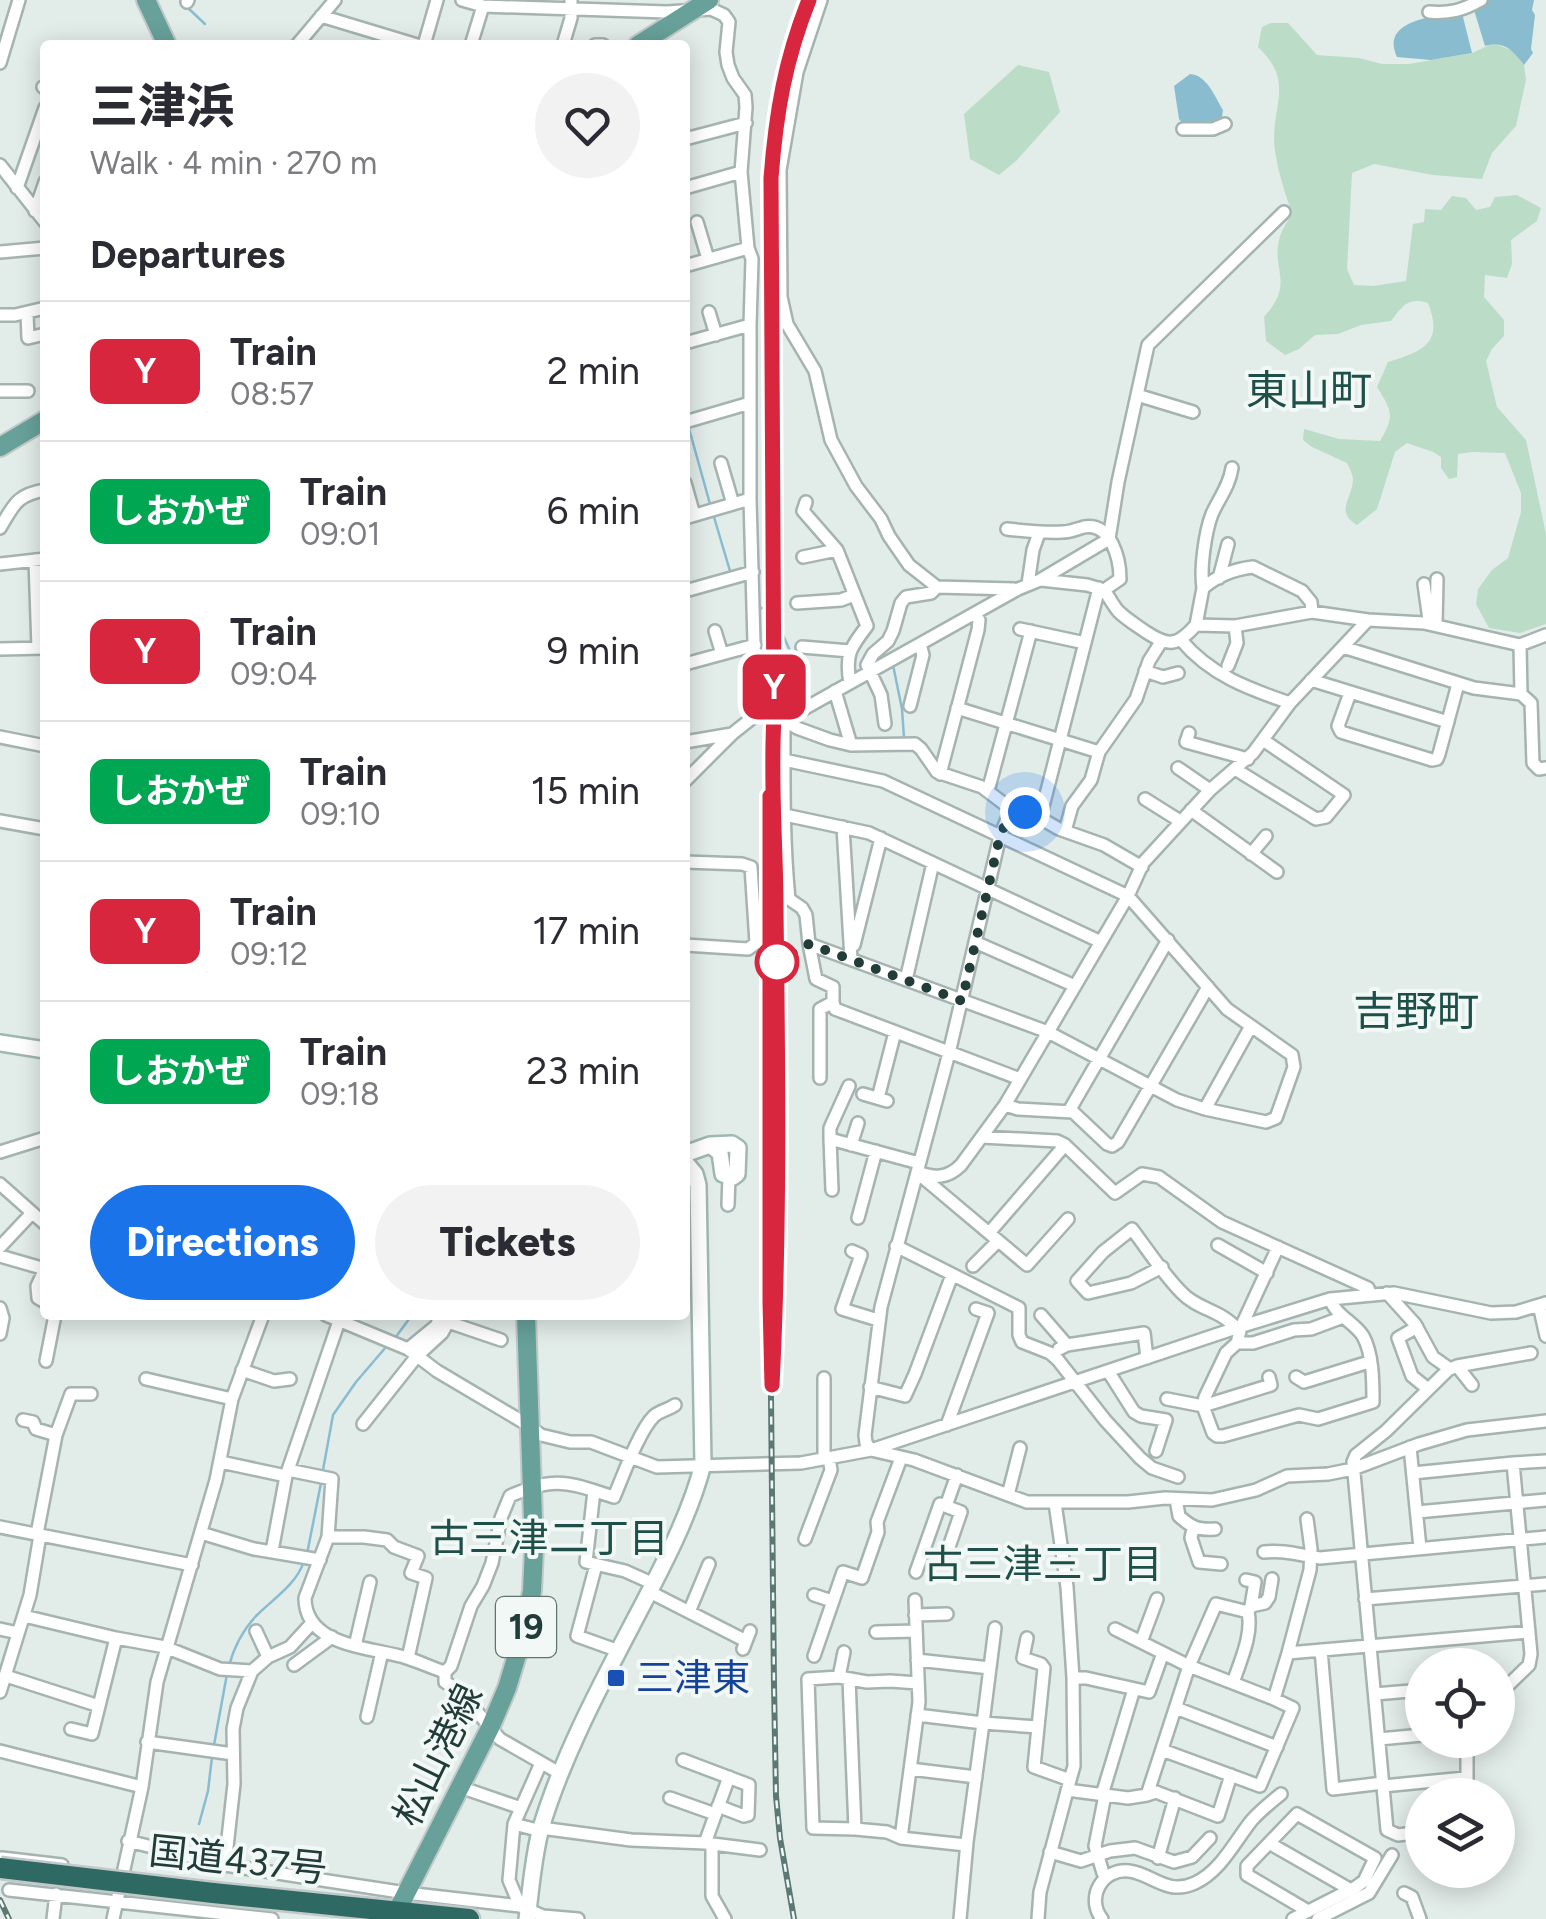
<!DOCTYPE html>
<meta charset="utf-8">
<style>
:root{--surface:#fff;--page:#f2f2f3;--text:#2b2b33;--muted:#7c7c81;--line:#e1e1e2;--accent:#1a73e8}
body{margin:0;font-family:Figtree,"Noto Sans JP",sans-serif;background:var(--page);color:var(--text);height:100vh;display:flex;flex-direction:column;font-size:38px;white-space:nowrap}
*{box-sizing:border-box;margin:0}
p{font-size:32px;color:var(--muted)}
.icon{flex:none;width:55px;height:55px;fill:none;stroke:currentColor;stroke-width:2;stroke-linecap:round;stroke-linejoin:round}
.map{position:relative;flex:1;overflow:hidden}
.drawer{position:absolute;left:40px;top:40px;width:650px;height:1280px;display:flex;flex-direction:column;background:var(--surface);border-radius:10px;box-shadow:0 5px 25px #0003}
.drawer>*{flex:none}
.badge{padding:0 20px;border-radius:15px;font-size:35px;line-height:65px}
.buttons{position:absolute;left:1405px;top:1648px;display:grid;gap:20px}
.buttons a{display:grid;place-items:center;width:110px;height:110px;border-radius:50%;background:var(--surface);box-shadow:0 5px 25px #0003;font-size:50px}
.you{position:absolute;width:50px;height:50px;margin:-25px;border:8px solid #fff;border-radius:50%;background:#1a73e8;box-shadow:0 0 0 15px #1a73e833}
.map>.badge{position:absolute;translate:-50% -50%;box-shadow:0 0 0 5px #fff}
h2{padding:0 50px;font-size:38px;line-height:90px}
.round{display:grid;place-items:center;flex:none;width:105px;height:105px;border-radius:52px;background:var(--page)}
.head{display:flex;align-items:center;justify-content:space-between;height:170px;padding:0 50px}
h1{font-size:48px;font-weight:800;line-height:75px}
.primary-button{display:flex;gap:20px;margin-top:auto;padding:20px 50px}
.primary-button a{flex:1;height:115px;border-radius:60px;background:var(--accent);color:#fff;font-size:40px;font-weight:800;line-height:115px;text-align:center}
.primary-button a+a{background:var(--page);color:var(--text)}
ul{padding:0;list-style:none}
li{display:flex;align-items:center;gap:30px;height:140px;padding:0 50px;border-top:2px solid var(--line)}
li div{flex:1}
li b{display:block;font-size:38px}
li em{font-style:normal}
li .badge{min-width:110px;font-weight:700;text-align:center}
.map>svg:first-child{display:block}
.green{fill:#bbddc8}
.water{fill:#8abcd0}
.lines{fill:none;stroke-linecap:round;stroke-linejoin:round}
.stream{stroke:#8abcd0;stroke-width:2.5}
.street-casing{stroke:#a5b4b1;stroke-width:16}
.secondary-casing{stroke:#a0b8b2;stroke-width:20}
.primary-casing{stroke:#c1c9c8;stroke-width:22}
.highway-casing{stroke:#c1c9c8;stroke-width:25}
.street{stroke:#fff;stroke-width:11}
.secondary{stroke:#fff;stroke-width:15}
.primary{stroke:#67a19a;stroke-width:18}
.highway{stroke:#2e6964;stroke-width:20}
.rail-casing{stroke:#5c7874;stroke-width:6}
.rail{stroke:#f2f8f6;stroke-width:2.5;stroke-dasharray:8;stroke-linecap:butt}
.highway-bridge-casing{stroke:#c1c9c8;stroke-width:25;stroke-linecap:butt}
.highway-bridge{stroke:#2e6964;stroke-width:20}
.line-casing{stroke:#fff;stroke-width:22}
.line{stroke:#d7263d;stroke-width:15}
.walk{stroke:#223d39;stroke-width:10;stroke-dasharray:0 18}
.stop-dot{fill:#fff;stroke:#d7263d;stroke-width:5}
.transit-dot{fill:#1a4fb4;stroke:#f2f8f6;stroke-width:4}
.labels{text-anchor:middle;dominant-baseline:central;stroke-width:8;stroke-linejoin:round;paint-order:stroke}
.shield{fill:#f2f8f6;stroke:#607572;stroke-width:2.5}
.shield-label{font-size:35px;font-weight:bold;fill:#223d39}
.transit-label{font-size:38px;fill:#164399;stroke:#f2f8f6;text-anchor:start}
.street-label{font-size:38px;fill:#223d39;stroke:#f2f8f6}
.neighbourhood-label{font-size:40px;fill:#1e4f49;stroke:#f2f8f6}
.quarter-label{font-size:42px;fill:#1e4f49;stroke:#f2f8f6}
</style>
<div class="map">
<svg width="1546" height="1919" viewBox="0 0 1546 1919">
<rect width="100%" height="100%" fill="#e2ece9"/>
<path class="green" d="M1271,23h17l29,32 42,3 23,6h27l63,-11 22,-10 19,8 11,14 2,15 -10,46 -24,27 -10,26 -49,-4 -59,-11 -22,9 -5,96 7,16 19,1 33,-5 7,-57 11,-2 1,-13 16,1 11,-14 14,2 10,12 14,-3 5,-10 22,-2 24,13 -4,13 -26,19 1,24 -5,14 -22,-3 -1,22 20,23v16l-12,13 -6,12 11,46 29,33 20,94v90l-26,9 -31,-5 -13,-24 2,-15 14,-19 16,-12 13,-46v-19l-16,-40 -33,-1 -14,2 -1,23 -8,2 -8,-11v-11l-8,-5 -26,-9 -12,9 -18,57 -20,16c-23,-14 -4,-27 -4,-46 0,-3 -4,-13 -6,-16l-35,-16 -9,-7 1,-11 35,10 41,2c15,-25 12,-30 -3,-54l11,-25c35,-11 56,-19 40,-59 -21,-6 -25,3 -37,18l-30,4 -23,9 -23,1 -16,14 -14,6 -19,-14 -2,-24c32,-36 6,-46 16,-81 3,-8 8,-16 12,-23 -7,-20 -14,-41 -17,-62 -6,-44 22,-67 -17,-104l4,-20z
M1018,65l31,7 11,40 -44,49 -17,14 -29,-16 -6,-45z"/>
<path class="water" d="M1489,0h45l-2,10 3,5 -4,34 2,4 -9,12c-11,-14 -20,-25 -39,-19l-11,-36z
M1462,13l10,40 -41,7 -34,-3c-18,-38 42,-42 65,-44z
M1190,74c17,1 25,23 33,36l-2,13 -36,3 -6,-7 -5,-33z"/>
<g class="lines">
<path class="stream" d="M188,8l17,16
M688,425l22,79
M714,517l16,54
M756,606c8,4 19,4 25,10l1,17 13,29 -7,49
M893,665l9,44 2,29 -8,1
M395,1338l17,-23
M323,1470l10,-55 23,-33 30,-35
M307,1554l14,-71
M229,1666c5,-19 14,-36 27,-50 17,-17 41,-32 48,-55
M214,1745l13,-71
M199,1824l9,-33 4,-34"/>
<defs>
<path id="street" d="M462,0l21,6 184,6 44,-3 13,6 5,7 -3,30 2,13 5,13 12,17 1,12 -5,65 7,76 4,11 -2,66v174l6,216
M821,0l-24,72 -17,98 1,127 6,27 28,47 16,69 25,46 25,33 8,17 20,29 28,22 77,2
M187,2l1,-2
M1429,12c21,2 34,-2 52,-12
M321,16l96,29
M297,45l38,-45
M424,45l13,-45
M471,45l12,-39
M563,45l8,-27v-18
M595,45h8
M0,63l19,-63
M43,87l2,1
M1183,129h30l12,-5
M685,139l61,-16
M0,165l45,57
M17,188l28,-80
M685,188l56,-16
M35,211l10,-29
M697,222l11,37
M0,252l45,-4
M685,266l63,-18
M709,312l7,23
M27,313l1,25 17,-4
M0,315h15l30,-7
M685,343l65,-18
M0,391h28
M1137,395l56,17
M685,422l65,-19
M721,463l12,41
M685,483l9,32
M806,502l-3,9 34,39 30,76c-17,22 -22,29 -17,57
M685,518l65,-19
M0,528c14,-23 16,-33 45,-38
M1007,529c18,2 36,4 55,3 9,0 14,-3 22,-5 27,-5 36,32 36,52l-16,11
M803,557l34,-7
M35,560l3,88
M0,564l45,-5
M1219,578l9,-34
M1041,580l46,5 17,5c5,7 9,15 14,21 8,8 18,14 28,21 23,15 31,14 50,-7l39,1 77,-14 56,8 56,3 96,22 26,-10
M1028,584l5,-34 6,-17
M1424,584l5,36
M1203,588c-3,-19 2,-56 9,-74 7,-16 17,-27 20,-46
M685,591l68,-19
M797,603l44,-3 13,-5
M1196,625l7,-37c14,-12 32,-19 50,-21l49,24 9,11 1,10
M1436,625l1,-46
M1020,629l65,14
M715,631l7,23
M1181,640c29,35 68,49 109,63
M1520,645l1,49 10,9 2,60 6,6 7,-1
M802,647l48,4
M1343,647l131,41 47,6
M0,649l45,-1
M685,664l70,-19
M1228,666l9,-23 -2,-17
M1145,671l18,6 15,-4
M1311,680l137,42
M835,691l16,54
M1350,693l-12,33 3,6 91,28 5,-1 2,-5 19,-70
M910,706l13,-51 -3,-11
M957,708l142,44
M784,720c0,59 -1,119 5,179l13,9 4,7 3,29 239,88 129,68 28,9 61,13 10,-4 18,-51 -2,-12 -65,-46 -99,-113 -245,-115 -99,-21
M784,720l234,-131 22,-9 69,-41 9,-57 30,-137 136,-133
M885,724l-4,-29 -14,-30 6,-11 15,-13 5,-10 8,-28 5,-6 25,-4 6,-6
M1189,733l-3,9 62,17
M0,737l45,9
M685,742l47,-8
M1178,768l32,22
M1235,769l81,50 10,-2 18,-22 -81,-55
M940,774l38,-144 1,-10 -4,-6
M685,781l47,-47 24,-19 28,5 13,8 33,12 21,5 64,-1 6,5 16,23 45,15 29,22 22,5 26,15 45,16 38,22
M988,791l43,-160
M1145,799l35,22
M1011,809l-11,27 -51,217 -68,254 -16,128 1,8 5,7 43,10 113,42h101l37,-4 47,2 44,-10 31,-14 41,-2 25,-5 66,-25 48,-14 79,-9
M1191,810l86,62
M785,815l84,18 232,109
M1040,818l59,-230
M0,821l45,8
M843,827l8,132
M1065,831l7,-25 19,-26 8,-28 37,-53 13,-38 12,-19
M1251,854l15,-18
M685,862l57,2 9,3 5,76 -8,6 -63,-4
M975,942l100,44
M809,944l7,35 17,8v15l2,7 185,70
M854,945l27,-107
M906,980l27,-117
M820,1078v-69l13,-7
M849,1086l-19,42v11l89,24
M863,1094l24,7
M878,1098l17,-66
M1005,1105l13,4 55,3 34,32 5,2 6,-4 90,-155
M1205,1109l46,-83
M1069,1111l99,-171
M982,1137l75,4 8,4 50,48 27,-19 17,3 63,45 146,66 2,6
M830,1139l2,51
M851,1145l7,-22
M0,1152l45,-14
M917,1172c18,6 30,7 44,-7l44,-60 123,-209 15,-33 67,-73 43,-37 37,-50 78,-83
M920,1175l107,90 41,-46
M0,1184l45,40
M728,1205l1,-29
M858,1218l18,-67
M989,1233l76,-88
M1218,1245l49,28
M896,1246l123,62v27l3,7 28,11 8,7 47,60 35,38 12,10 26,9
M0,1247l32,-34
M1278,1247l-37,80 -4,16 -11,10 -21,44 -2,9 10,27 4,3h6l76,-21 19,4 55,-17c0,-20 0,-48 -10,-66 -9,-14 -27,-20 -33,-37
M852,1251l9,4 -19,54 36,11
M0,1256l45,13
M973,1266l25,-25
M1162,1267l-31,16 -43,10 -11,-12 26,-29 29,-23c16,21 31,45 50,64 15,16 40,18 54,35
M45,1269l-8,17 1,12 7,4
M1387,1293l28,31 18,33 17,12
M1539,1305l7,31
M0,1308l3,10 -3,16
M326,1315l82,34 29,22 86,51 18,13 29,7h21l66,25 144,-4 70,-13 365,-122 94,-29 64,-6 97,20 25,-1 30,-9
M1041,1315l26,30
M1417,1327l-19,11 14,38 16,13
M1237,1343h16l41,-13 17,-1 32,-12
M408,1349l28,-23 5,-11
M1059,1349l8,-4 77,-12 3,25
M46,1361l9,-46
M1457,1366l15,19
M242,1370l32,11 16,-2
M1108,1371l26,41 7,4 25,4 -10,31
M1296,1377l8,5 65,-20
M824,1378v81
M146,1379l86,20
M870,1387l35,9 10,-22 37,-99
M1167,1399l36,7 68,-21 -2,-8
M23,1420l10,2 3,7 20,6
M363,1424l54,-68 25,-23 6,-11 53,18
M947,1425l41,-112 -12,-4
M1410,1447l10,101
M221,1462l65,14
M288,1470l44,9 -4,58 -23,61c0,49 67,49 102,60 13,4 25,10 38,14v10l22,14 11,17 22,26 61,35
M1413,1473l100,-10
M594,1491l-8,71 39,9 29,13
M1008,1495l12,-47
M1176,1499l3,17c13,12 19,14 36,13
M1055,1503l12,84 6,91
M946,1506l11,-31
M1417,1512l129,-12
M0,1527l192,38
M1193,1528l-2,10 8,24 22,2
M201,1533l53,16 66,11
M37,1534l19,-99 15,-41h20
M328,1537h36l23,3 7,7 24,9 -7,17 15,5 -18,80
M805,1539l26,-69 -2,-12
M272,1551l14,-75 53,-155
M1264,1552c23,-2 34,3 56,6l226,-21
M596,1565l-19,71 42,15
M916,1572l24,-68 21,8 -12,35
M1246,1580l9,2 -4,24
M650,1592l96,49
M814,1595l18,6
M1365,1599l181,-15
M689,1612l20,-48
M1248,1612l3,-6 14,-3 4,-6 3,-18
M915,1615l32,-1
M24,1616l92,22 49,9 55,22 32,2
M0,1629l18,4
M1115,1629l74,37 27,-62 32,8c5,23 -8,49 -15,71
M256,1631l12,26
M876,1632l40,-1
M1027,1638l-4,20 18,6 3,4 -6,59
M1141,1642l16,-43
M355,1646l15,-64
M743,1649l7,-18
M1321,1650l12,139 50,-6
M1288,1653l22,-83 1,-21 -4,-30
M814,1656l29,-84 19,6 16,-46 -1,-10 24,-64
M917,1660l73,8
M294,1665l38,-28
M445,1672l6,-6 20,-60 12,-20 9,-23 9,-45 9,-22c46,-21 59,-13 104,1 9,-21 25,-66 40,-81 7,-6 14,-6 21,-11
M6,1676l93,30 17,-68
M839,1677l5,-25
M849,1679l6,150
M918,1683l-28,-2 -23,1 -28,-5 -31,2 5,149 42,1 32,3 14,6 65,7
M0,1692l30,-97 10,-60
M1375,1694l47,-4
M1498,1695l31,-30 2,-11 -18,-191 33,-2
M1176,1708l101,39
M917,1715l66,8 12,-95
M367,1717l15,-65
M71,1729l21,5 7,-28
M1379,1739l43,-4
M147,1742l86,12
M1162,1750l98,36 33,-78 -19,-9
M0,1751l142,36
M683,1760l66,25 -1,30 -4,1 -26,-10
M910,1769l66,8
M1070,1780l4,-14 -1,-88h13l63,14 14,-39
M1383,1786l82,-8
M460,1787l61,21
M1067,1790l61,8 19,-3 42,-129 85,33 14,-46 241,-21
M1102,1795l32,-106
M1147,1795l9,-3 62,24 13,-41
M1467,1795v-47l4,-8
M670,1798l45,16
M514,1824l27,7
M541,1828l90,12 74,3 24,-66
M1422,1832l-24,3 -11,-5 -34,-368 3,-7 30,-24 62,-61 9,-4 74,-13
M901,1838l18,-136 -4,-102
M128,1841l97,24 181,28 114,13 23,10 35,3
M705,1843l55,7
M1269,1843l82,47
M712,1844v52l13,23
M1050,1852l31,9 29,-10 25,-3 39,14 18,-5 18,-19
M2,1858l60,7
M1158,1858l17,-60
M225,1865l9,-81 -1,-55 4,-21 15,-37 16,-14 22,-10 21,-23
M1103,1873l-8,-27 10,-51
M9,1890l263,29
M1404,1893l8,4 8,22
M520,1906l-11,-26 5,-56 27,-61
M53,1919l3,-25
M113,1919l29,-132 15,-105 59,-202 16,-81 31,-84
M960,1919l7,-77 16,-119 55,4 -4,40 36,13 -30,112 -2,27
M1102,1919c-17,-22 1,-51 27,-48 24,3 38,25 66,12 26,-12 40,-42 57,-63 9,-10 19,-18 29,-26
M1293,1919l63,-32 8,-6 11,-23 -78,-44 -50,52v9l61,36
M1318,1919l51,-26 23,-38"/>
<path id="secondary" d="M0,1043l45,7
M685,1154l25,-9 22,-1 6,4 -1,26 -4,3 -10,-3 -3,-21 -10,-8
M527,1919c4,-30 6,-62 14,-91 21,-70 57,-138 91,-203 26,-50 57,-106 71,-161l-5,-279 -3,-11 -10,-12"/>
<path id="primary" d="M146,0l21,45
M638,45l71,-45
M0,447l45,-27
M393,1919l97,-191 17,-40 17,-56 8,-41 2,-42 -8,-234"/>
<path id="highway" d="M213,1893l256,26"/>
</defs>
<use href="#street" class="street-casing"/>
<use href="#secondary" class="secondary-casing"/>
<use href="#primary" class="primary-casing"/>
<use href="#highway" class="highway-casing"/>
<use href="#street" class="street"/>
<use href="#secondary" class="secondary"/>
<use href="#primary" class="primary"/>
<use href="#highway" class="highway"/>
<defs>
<path id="rail" d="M0,1900l9,19
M794,1919l-14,-81 -4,-42 -2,-111 -4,-383 -1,-450 4,-134 -2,-540c5,-65 13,-118 38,-178"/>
</defs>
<use href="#rail" class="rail-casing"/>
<use href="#rail" class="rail"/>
<defs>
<path id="highway-bridge" d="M0,1868l213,25"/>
</defs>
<use href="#highway-bridge" class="highway-bridge-casing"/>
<use href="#highway-bridge" class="highway-bridge"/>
</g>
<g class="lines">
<defs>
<path id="line" d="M770,796v506l2,83c8,-158 6,-317 4,-475 0,-64 -6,-128 -2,-192l-3,-540c5,-65 14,-118 38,-178"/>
</defs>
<use href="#line" class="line-casing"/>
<use href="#line" class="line"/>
<path class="walk" d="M777,962l32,-18 153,57 38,-165 12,-27 13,3"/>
</g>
<circle class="stop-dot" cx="777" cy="962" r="20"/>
<rect class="transit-dot" x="606" y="1668" width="20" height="20" rx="5"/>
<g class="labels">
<rect class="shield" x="496" y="1597" width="60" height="60" rx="8"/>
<g class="shield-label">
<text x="526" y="1627">19</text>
</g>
<g class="transit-label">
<text x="636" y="1678">三津東</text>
</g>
<g class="street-label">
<text transform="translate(438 1755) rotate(-64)">松山港線</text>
<text transform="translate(238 1860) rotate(6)">国道437号</text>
</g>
<g class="neighbourhood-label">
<text x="549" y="1538">古三津二丁目</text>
<text x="1043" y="1564">古三津三丁目</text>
</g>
<g class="quarter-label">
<text x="1309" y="390">東山町</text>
<text x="1416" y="1011">吉野町</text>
</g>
</g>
</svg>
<div class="buttons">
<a><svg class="icon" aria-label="locate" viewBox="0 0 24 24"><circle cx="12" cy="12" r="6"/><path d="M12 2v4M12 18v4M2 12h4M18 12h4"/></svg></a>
<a><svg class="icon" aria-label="layers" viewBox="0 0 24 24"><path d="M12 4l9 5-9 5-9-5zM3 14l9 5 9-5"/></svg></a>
</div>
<div class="you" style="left:1025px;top:812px"></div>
<b class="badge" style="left:774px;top:687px;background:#d7263d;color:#fff">Y</b>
<section class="drawer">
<div class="head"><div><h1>三津浜</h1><p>Walk · 4 min · 270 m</p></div><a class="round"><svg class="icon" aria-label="heart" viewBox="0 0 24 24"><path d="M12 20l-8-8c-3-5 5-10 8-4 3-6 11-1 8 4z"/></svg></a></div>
<h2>Departures</h2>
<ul>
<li><span class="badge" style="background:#d7263d;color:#fff">Y</span><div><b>Train</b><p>08:57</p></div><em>2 min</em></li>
<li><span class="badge" style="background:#00a651;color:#fff">しおかぜ</span><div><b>Train</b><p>09:01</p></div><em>6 min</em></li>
<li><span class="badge" style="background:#d7263d;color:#fff">Y</span><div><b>Train</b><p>09:04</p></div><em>9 min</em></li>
<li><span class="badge" style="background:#00a651;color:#fff">しおかぜ</span><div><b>Train</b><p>09:10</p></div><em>15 min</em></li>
<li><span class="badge" style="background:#d7263d;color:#fff">Y</span><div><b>Train</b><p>09:12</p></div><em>17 min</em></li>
<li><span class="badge" style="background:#00a651;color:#fff">しおかぜ</span><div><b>Train</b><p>09:18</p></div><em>23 min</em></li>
</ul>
<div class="primary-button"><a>Directions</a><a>Tickets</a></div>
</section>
</div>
